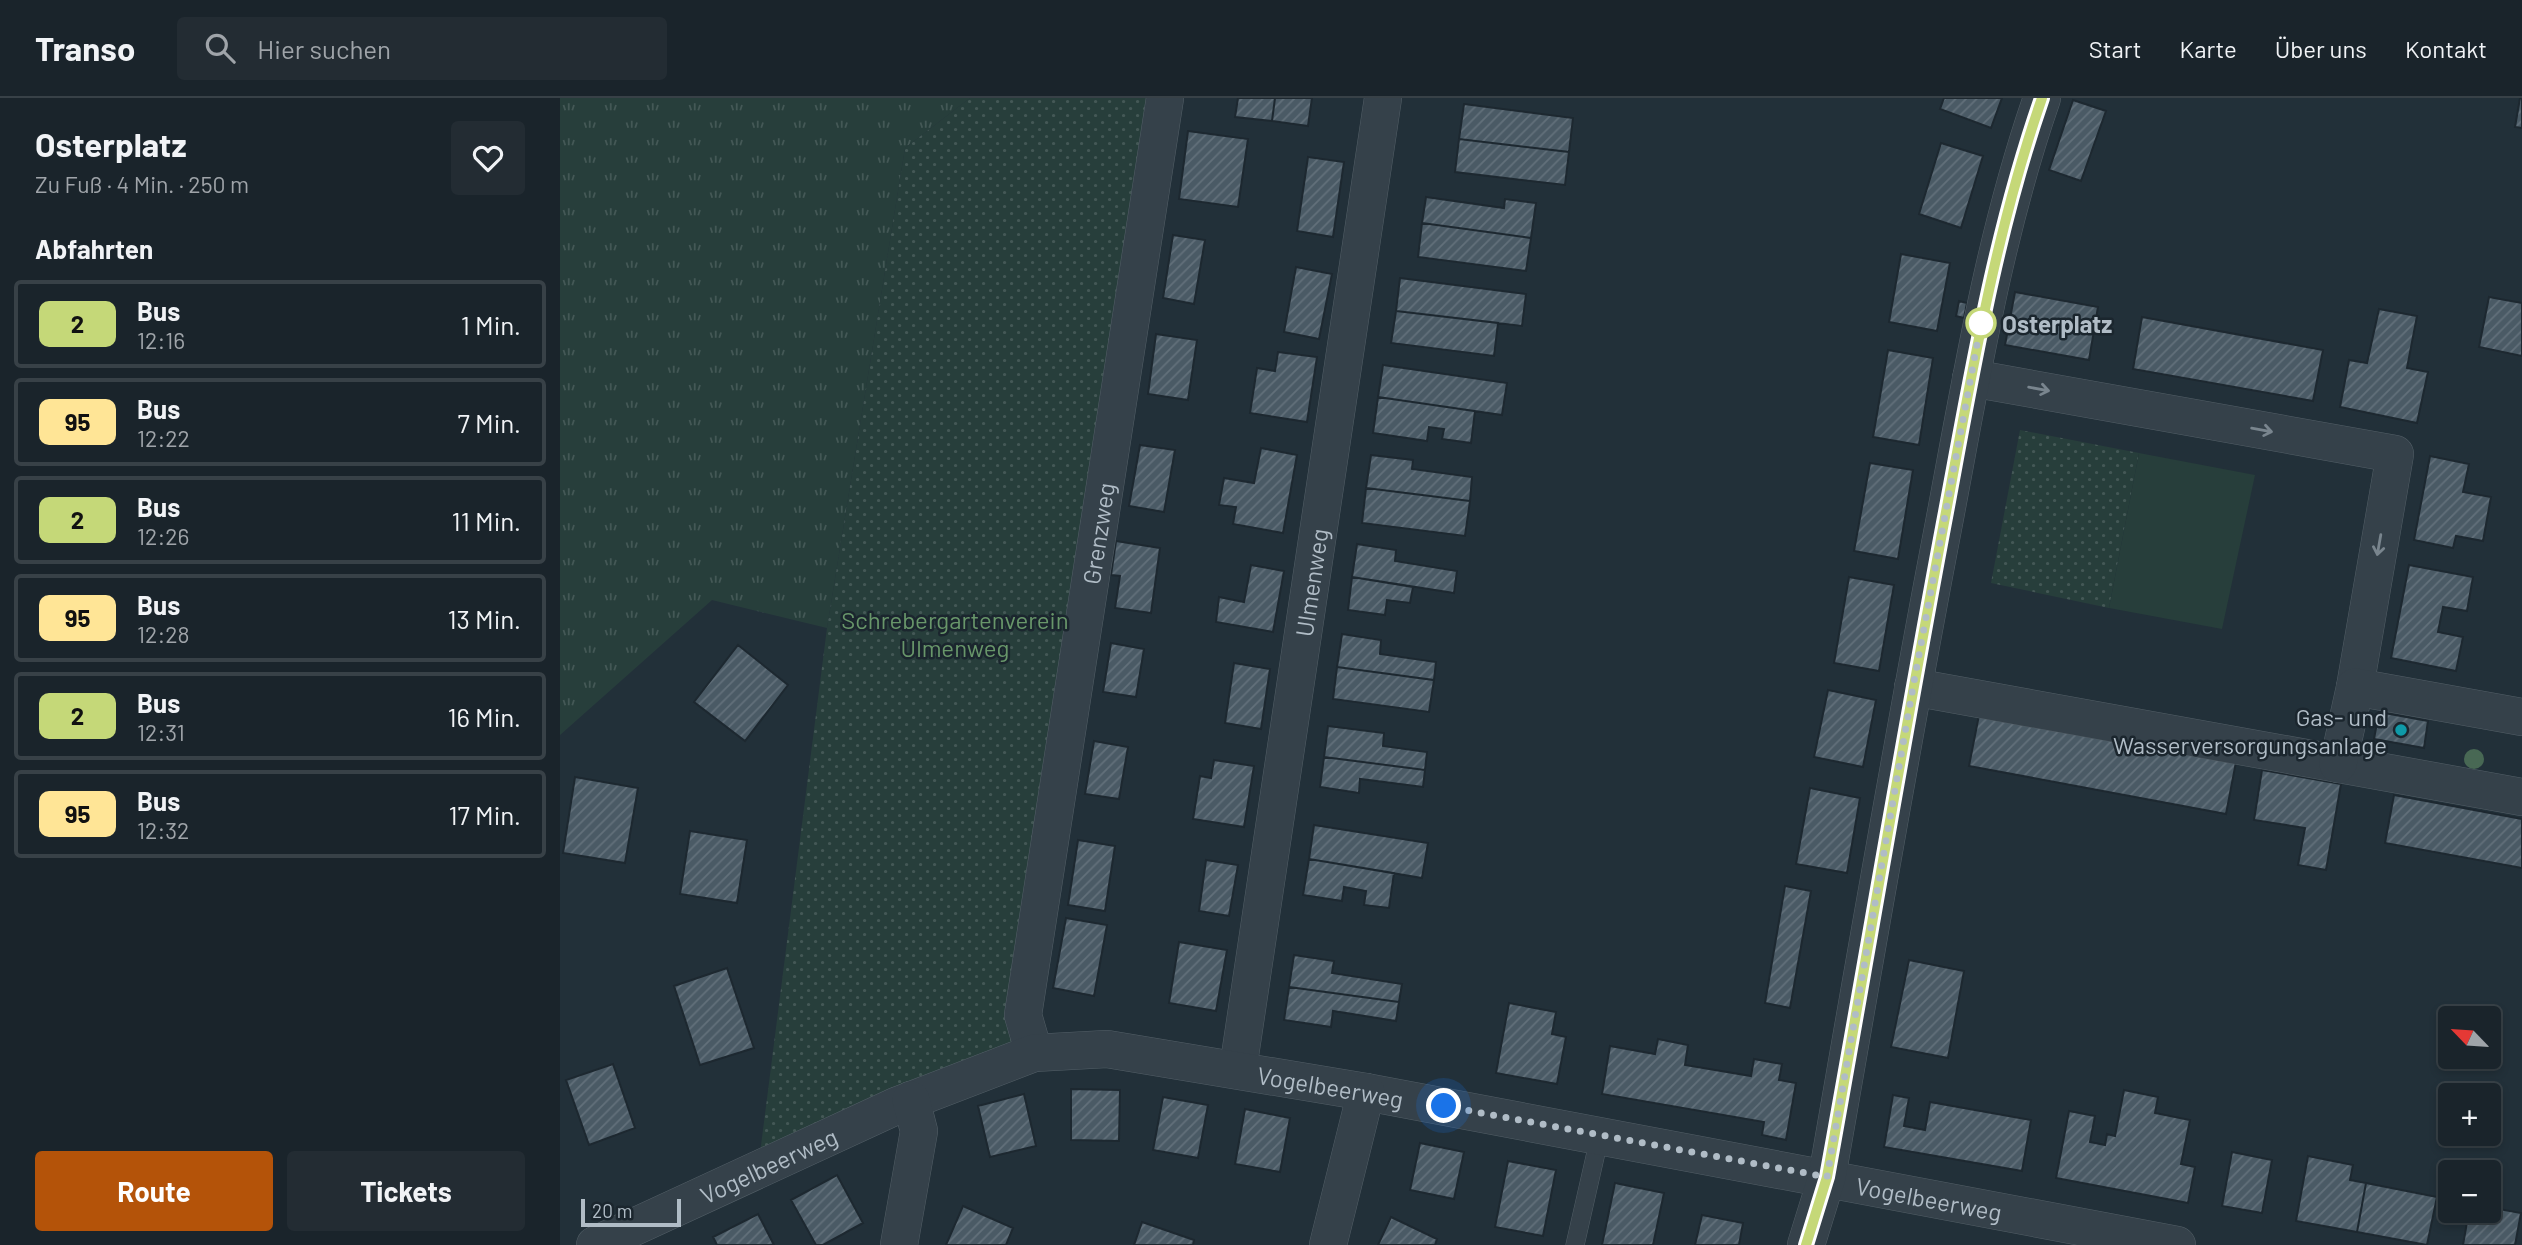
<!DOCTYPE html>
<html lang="de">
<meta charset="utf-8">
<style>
:root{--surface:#1a242b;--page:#232c33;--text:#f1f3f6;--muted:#9fa4a9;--line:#384147;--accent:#b45309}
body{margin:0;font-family:Barlow,sans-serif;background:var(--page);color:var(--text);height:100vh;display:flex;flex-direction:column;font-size:26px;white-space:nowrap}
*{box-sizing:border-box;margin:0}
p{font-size:23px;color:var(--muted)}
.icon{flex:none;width:38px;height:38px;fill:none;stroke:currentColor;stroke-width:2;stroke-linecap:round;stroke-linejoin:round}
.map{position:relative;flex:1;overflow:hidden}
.side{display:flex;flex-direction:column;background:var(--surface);width:560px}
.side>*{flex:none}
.badge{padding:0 14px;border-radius:10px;font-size:24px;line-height:46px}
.needle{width:46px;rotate:295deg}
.tools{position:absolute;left:1878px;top:908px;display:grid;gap:14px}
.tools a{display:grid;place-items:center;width:63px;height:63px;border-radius:7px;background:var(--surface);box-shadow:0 4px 10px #0003,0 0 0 2px var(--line);font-size:35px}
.scale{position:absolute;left:21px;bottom:18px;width:100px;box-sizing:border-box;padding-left:7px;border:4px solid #b0bcc6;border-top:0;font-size:19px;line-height:24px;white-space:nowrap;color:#b0bcc6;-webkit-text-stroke:5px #1b262e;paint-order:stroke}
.you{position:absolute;width:35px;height:35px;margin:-18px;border:5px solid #fff;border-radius:50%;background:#1a73e8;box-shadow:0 0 0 10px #1a73e833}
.map>.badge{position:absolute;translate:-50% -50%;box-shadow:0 0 0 4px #fff}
h2{padding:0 35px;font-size:26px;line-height:63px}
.round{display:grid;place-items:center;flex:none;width:74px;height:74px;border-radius:7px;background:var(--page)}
.headline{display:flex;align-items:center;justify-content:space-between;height:119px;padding:0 35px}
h1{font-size:33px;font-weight:700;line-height:52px}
.button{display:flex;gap:14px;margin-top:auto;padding:14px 35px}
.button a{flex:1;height:80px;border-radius:7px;background:var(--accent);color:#fff;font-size:28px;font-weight:700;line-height:80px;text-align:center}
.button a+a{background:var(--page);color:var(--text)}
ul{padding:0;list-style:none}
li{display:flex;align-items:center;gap:21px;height:88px;margin:0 14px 10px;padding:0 21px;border:4px solid var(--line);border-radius:7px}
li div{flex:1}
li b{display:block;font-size:26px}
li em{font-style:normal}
li .badge{min-width:77px;font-weight:700;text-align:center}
header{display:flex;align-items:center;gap:42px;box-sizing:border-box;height:98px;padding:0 35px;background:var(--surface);border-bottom:2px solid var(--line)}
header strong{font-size:33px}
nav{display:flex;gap:38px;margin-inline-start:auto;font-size:24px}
.search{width:490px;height:63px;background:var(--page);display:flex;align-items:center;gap:18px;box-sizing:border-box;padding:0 24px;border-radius:7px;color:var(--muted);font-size:26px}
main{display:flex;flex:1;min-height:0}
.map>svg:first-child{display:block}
.grass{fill:url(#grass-tufts)}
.park{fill:url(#park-dots)}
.pitch{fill:#273e3b}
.building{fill:url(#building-hatch);stroke:#1d2830;stroke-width:2}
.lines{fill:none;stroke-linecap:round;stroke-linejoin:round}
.lane-casing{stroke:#535f67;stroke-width:19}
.street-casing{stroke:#535f67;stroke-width:38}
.lane{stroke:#35414a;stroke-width:18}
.street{stroke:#35414a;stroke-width:37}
.tree{fill:#486854}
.oneway{stroke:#79858e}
.line-casing{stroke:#fff;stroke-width:16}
.line{stroke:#c5d878;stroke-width:10}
.walk{stroke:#b0bcc6;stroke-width:7;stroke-dasharray:0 12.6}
.stop-dot{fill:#fff;stroke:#c5d878;stroke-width:3.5}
.culture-dot{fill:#0f9aa8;stroke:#1b262e;stroke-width:2.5}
.labels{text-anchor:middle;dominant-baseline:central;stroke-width:5;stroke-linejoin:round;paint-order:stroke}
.stop-label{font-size:24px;font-weight:bold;fill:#b0bcc6;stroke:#1b262e;text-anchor:start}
.street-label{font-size:24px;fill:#b0bcc6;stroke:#1b262e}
.park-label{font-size:24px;fill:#68966a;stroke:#1b262e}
.poi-label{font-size:24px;fill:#b0bcc6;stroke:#1b262e;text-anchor:end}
</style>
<header>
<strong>Transo</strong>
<div class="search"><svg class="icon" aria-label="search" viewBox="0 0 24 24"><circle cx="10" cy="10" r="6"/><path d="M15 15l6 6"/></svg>Hier suchen</div>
<nav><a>Start</a><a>Karte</a><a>Über uns</a><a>Kontakt</a></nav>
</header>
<main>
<section class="side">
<div class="headline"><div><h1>Osterplatz</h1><p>Zu Fuß · 4 Min. · 250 m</p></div><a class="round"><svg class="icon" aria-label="heart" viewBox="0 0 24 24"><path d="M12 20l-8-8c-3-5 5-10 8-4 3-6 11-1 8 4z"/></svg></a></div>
<h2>Abfahrten</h2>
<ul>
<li><span class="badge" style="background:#c5d878;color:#111">2</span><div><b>Bus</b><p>12:16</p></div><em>1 Min.</em></li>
<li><span class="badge" style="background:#ffe596;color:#111">95</span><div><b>Bus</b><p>12:22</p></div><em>7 Min.</em></li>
<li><span class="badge" style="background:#c5d878;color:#111">2</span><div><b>Bus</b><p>12:26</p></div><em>11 Min.</em></li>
<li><span class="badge" style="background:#ffe596;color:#111">95</span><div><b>Bus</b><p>12:28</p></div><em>13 Min.</em></li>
<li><span class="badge" style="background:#c5d878;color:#111">2</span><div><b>Bus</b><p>12:31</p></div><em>16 Min.</em></li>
<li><span class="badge" style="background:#ffe596;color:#111">95</span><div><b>Bus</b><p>12:32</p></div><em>17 Min.</em></li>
</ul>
<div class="button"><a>Route</a><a>Tickets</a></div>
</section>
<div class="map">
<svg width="1962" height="1147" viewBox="0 0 1962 1147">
<defs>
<pattern id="grass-tufts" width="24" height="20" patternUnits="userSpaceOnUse" patternTransform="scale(1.75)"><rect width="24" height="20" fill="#273e3b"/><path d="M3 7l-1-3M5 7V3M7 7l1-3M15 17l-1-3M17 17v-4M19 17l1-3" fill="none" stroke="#445856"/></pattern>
<pattern id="park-dots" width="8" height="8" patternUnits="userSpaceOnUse" patternTransform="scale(1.75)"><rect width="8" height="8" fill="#273e3b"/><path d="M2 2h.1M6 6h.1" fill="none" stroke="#445856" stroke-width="1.8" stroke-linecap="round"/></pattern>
<pattern id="building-hatch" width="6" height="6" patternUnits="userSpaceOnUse" patternTransform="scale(1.75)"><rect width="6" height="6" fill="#4a5a65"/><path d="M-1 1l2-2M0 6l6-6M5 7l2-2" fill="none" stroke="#62707a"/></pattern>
</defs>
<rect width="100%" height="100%" fill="#223039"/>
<path class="grass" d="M0,0h410l-65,50 -78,480 -115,-28 -152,135z"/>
<path class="park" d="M410,0h195l-131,955 -276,116 69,-541 78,-480z
M1460,332l119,23 -30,155 -118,-25z"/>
<path class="pitch" d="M1579,355l116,22 -33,154 -113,-21z"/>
<path class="building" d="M678,0h37l-3,23 -37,-4z
M715,0h37l-4,28 -36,-5z
M1384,0h58l-11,30 -51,-19z
M1960,0h2v30l-7,-1z
M1513,2l33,11 -25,70 -32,-11z
M904,6l109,14 -4,34 -110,-13z
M628,33l60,8 -10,68 -59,-8z
M899,41l110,13 -4,33 -110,-13z
M1381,45l42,13 -22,72 -42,-14z
M748,59l36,5 -11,75 -36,-6z
M866,99l78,11 1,-9 31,4 -5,35 -109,-15z
M862,125l109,15 -5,33 -108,-14z
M613,137l32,5 -11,64 -31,-6z
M1341,156l49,9 -13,68 -48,-9z
M736,169l36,7 -13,65 -35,-7z
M840,180l126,16 -4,32 -126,-15z
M1455,194l83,15 -9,53 -84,-15z
M1929,199l33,6v53l-43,-9z
M1399,203l8,2 -3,15 -8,-2z
M1819,211l38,7 -10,52 21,4 -11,51 -77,-16 9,-47 18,3z
M836,213l102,12 -4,33 -103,-13z
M1582,219l181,33 -10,51 -180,-32z
M596,236l41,6 -9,60 -40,-6z
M1328,252l45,8 -14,87 -46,-8z
M718,254l39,5 -10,65 -57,-9 7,-45 18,3z
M823,267l124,18 -5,32 -124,-18z
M818,299l97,14 -4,32 -29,-4 2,-10 -15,-2 -2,14 -54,-8z
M580,347l35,5 -11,62 -35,-6z
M701,350l36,7 -14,78 -50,-9 3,-17 -17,-2 5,-27 30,5z
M811,357l42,5 -1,9 60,8 -2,24 -104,-13z
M1870,358l39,8 -6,28 28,5 -8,44 -27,-5 -3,12 -39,-8z
M1310,365l43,7 -15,89 -44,-8z
M806,390l104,13 -5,35 -103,-13z
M556,443l44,7 -9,65 -36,-5 5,-32 -9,-1z
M797,446l39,6 -1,11 62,10 -3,22 -102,-16z
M691,467l33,6 -11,61 -57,-10 3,-25 25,5z
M1849,467l64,12 -6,34 -24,-4 -5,25 25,5 -7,34 -65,-13z
M792,479l61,10 -3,16 -23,-3 -2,15 -37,-5z
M1289,479l45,8 -15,86 -45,-8z
M782,536l39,6 -1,14 56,8 -2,18 -97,-13z
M551,545l33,6 -8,48 -33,-5z
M178,547l50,40 -43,56 -51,-39z
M674,565l36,6 -9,60 -36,-6z
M777,569l97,13 -5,32 -96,-13z
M1268,592l48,10 -13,67 -49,-10z
M1819,614l49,9 -4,27 -50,-9z
M1419,617l257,47 -10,52 -257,-48z
M768,628l56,7 -1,13 44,6 -2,18 -101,-13z
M534,643l34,6 -9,52 -34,-5z
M764,659l101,13 -2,17 -63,-8 -1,14 -39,-6z
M654,662l40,6 -10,61 -51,-8 7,-43 11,2z
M1702,672l79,14 -15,86 -28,-5 7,-37 -51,-8z
M15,679l63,11 -13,75 -62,-10z
M1250,690l50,10 -13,75 -51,-9z
M1834,697l128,24v49l-137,-25z
M754,727l114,18 -6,35 -113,-19z
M130,733l57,9 -10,63 -57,-9z
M518,742l37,6 -10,65 -37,-6z
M749,761l85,14 -5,35 -25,-3 2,-14 -22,-4 -2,14 -39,-6z
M646,762l32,5 -9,51 -30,-5z
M1225,788l26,5 -21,117 -25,-5z
M506,820l41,7 -13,71 -41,-8z
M619,844l48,8 -11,61 -47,-8z
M734,857l40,6 -2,12 70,11 -3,18 -110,-15z
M1349,862l55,11 -16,87 -57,-11z
M167,870l27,80 -54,17 -26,-79z
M729,889l110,15 -3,19 -63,-10 -2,16 -47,-7z
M949,905l47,9 -4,22 14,3 -9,47 -61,-11z
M1098,941l30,6 -3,20 66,11 3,-17 28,5 -3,16 17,3 -10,57 -24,-5 2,-13 -162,-28 8,-48 45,8z
M53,966l22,64 -46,17 -23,-65z
M511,991l49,1 -1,51 -48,-1z
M1564,992l34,7 -3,16 35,7 -9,44 14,3 -7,36 -132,-25 13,-67 26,5 -5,26 15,3 2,-11 8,2z
M464,996l12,52 -46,11 -12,-51z
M1333,997l16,3 -5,28 21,4 5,-28 101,18 -9,51 -138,-24z
M603,999l45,8 -10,53 -45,-8z
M685,1011l45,9 -10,54 -45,-8z
M860,1045l44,9 -10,47 -44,-9z
M1672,1054l40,8 -10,53 -40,-7z
M1748,1058l45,9 -3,15 16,3 -9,49 -61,-11z
M948,1063l48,9 -13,66 -48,-9z
M277,1077l26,48 -40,22h-7l-25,-45z
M1055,1085l49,10 -11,52h-51z
M1806,1085l71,14 -10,48 -70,-13z
M403,1108l50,22 -7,17h-60z
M1928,1109l33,6 -6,32h-52l6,-34h19z
M198,1116l16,31h-57l-4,-8z
M1142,1117l41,8 -4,22h-44z
M831,1119l46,22 -2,6h-57z
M582,1124l52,18 -1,5h-59z"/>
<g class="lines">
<defs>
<path id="lane" d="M1015,1147l25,-110"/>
<g id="street">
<path d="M1411,280l424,76 -40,233"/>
<path d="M1353,589l609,110"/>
<path d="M1778,666l17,-77 167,30"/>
<path id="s1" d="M474,955l-11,-38 142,-917"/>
<path id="s2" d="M678,971l145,-971"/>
<path id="s3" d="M35,1147l301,-139 138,-53 73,-4 259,43 811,153"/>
<path d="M339,1147l20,-114 -8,-31"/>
<path d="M768,1147l38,-153"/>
<path d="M1246,1147l21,-68c38,-218 75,-436 117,-654 27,-143 50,-287 98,-425"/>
</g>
</defs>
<use href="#lane" class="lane-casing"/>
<use href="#street" class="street-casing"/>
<use href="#lane" class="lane"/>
<use href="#street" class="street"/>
</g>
<circle class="tree" cx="1914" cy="661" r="10"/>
<defs><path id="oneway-shaft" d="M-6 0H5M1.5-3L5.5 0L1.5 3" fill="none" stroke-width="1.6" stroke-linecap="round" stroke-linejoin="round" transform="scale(1.75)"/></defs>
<g class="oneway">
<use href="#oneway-shaft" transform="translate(1479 291) rotate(10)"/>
<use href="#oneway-shaft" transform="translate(1702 332) rotate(10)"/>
<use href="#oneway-shaft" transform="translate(1819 447) rotate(100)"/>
</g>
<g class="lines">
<defs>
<path id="line" d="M1246,1147l21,-68c40,-221 77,-443 119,-665 26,-139 49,-279 96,-414"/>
</defs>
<use href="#line" class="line-casing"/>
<use href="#line" class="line"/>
<path class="walk" d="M884,1008l383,71 86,-490 68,-364"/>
</g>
<circle class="stop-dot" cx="1421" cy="225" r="14"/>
<circle class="culture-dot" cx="1841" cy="632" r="7"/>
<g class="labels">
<g class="stop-label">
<text x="1442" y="225">Osterplatz</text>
</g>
<g class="street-label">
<text stroke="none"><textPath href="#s1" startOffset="527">Grenzweg</textPath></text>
<text stroke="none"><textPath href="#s2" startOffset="492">Ulmenweg</textPath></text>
<text stroke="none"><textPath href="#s3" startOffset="779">Vogelbeerweg</textPath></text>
<text stroke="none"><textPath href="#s3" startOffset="191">Vogelbeerweg</textPath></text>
<text stroke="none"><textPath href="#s3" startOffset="1388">Vogelbeerweg</textPath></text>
</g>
<g class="park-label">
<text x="395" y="521">Schrebergartenverein<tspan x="395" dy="28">Ulmenweg</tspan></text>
</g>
<g class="poi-label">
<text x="1827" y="618">Gas- und<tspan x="1827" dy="28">Wasserversorgungsanlage</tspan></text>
</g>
</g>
</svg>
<div class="tools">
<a><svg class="needle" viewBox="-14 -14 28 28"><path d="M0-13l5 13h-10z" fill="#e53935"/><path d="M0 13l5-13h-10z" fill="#9fa4a9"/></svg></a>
<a>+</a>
<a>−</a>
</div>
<div class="scale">20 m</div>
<div class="you" style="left:884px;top:1008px"></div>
</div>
</main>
